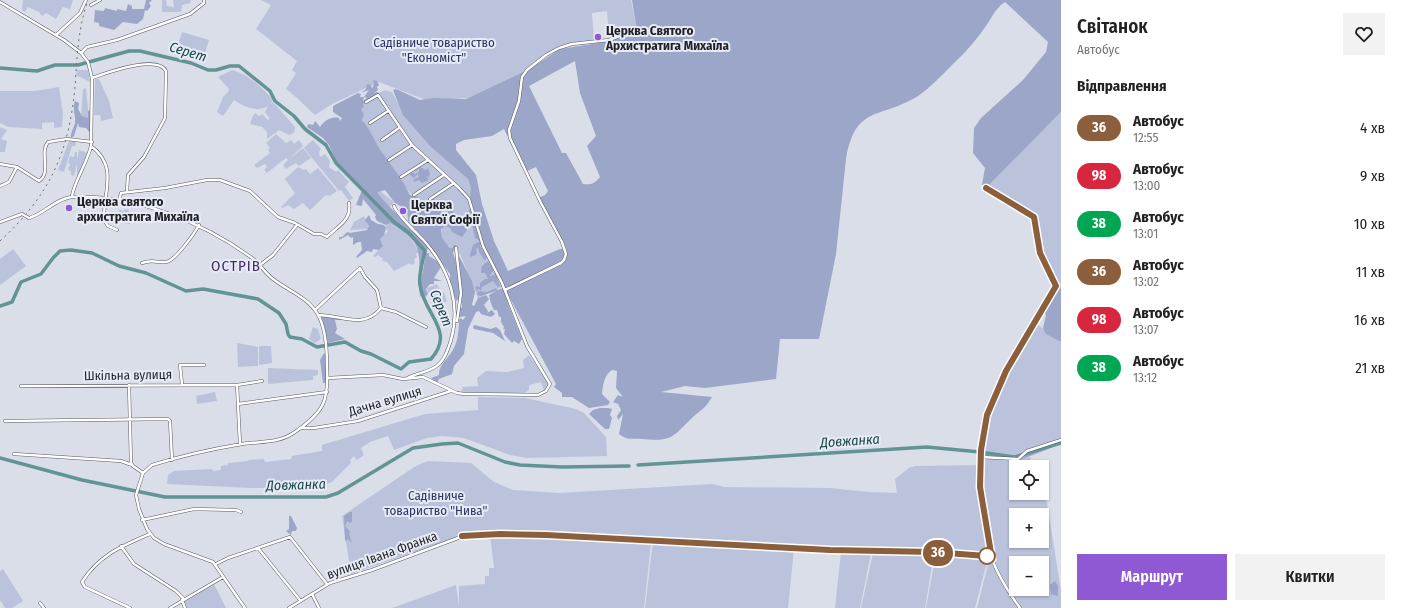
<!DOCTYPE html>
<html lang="uk">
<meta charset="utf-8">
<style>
:root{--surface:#fff;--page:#f2f2f2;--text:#222;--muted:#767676;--accent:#8e59d2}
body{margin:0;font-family:"Fira Sans Condensed",sans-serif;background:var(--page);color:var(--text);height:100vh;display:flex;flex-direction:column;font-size:15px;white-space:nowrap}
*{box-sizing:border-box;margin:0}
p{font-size:13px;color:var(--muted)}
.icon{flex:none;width:22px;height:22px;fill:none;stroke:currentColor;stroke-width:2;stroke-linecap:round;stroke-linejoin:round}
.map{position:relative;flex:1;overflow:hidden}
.panel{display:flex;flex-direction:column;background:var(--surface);width:340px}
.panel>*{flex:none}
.badge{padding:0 8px;border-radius:13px;font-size:14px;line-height:26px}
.tools{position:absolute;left:1009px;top:460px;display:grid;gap:8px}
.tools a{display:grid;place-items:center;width:40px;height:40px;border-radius:0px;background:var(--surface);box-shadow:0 1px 3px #0004;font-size:20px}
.map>.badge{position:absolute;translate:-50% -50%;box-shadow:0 0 0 2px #fff}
h2{padding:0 16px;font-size:15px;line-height:36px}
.round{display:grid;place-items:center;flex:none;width:42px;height:42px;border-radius:0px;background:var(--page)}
.head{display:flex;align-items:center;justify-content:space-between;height:68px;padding:0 16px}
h1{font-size:19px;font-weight:600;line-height:30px}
.cta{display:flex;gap:8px;margin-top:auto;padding:8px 16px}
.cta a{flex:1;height:46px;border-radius:0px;background:var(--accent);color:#fff;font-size:16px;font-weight:600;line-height:46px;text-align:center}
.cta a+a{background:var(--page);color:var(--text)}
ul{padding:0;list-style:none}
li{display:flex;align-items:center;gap:12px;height:48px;padding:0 16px}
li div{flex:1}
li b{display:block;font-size:15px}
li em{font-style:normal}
li .badge{min-width:44px;font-weight:700;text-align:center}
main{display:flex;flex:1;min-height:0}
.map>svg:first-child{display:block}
.green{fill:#bbc3dc;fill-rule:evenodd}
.forest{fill:#9ba6c9;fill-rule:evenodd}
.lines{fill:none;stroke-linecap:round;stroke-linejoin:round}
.river{stroke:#639495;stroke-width:3.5}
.minor-casing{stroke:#575a63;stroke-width:3.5}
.minor{stroke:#fff;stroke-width:2.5}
.rail{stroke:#6a6d74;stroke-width:1;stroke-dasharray:2 4;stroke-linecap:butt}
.minor-bridge-casing{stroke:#575a63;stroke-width:3.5;stroke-linecap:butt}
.minor-bridge{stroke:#fff;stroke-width:2.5}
.line-casing{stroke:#fff;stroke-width:9}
.line{stroke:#8b5e3c;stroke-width:6}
.poi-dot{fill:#8e59d2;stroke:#e7ebf6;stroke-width:1.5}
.stop-dot{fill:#fff;stroke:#8b5e3c;stroke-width:2}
.labels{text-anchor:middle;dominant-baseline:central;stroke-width:4;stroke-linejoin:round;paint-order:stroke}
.poi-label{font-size:13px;font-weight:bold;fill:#1f2125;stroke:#e7ebf6;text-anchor:start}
.park-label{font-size:13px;fill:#2a3463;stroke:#e7ebf6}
.street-label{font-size:13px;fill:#1f2125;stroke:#e7ebf6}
.water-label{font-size:14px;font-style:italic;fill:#184647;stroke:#e7ebf6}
.quarter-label{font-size:15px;letter-spacing:1px;fill:#452c66;stroke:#e7ebf6}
</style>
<main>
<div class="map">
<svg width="1061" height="608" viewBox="0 0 1061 608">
<rect width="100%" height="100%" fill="#dadee9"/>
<path class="green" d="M23,0h50l-3,9 -7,-2 -7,12 -10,-6 -4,3 -3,-4 -11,-5 -3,5 -3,-2z
M162,0h4l1,6 7,1 -1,-7h18l-1,3 -8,2 -1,7h-19z
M261,0h370l5,26 -27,10 -2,-25 -15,2 2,29 -33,5 -41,26 -52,25 -42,2 -47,-18 -47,22 -17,11c-10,-9 -18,-18 -29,-26l10,-16 -4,-3 5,-9 -41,-32 15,-24z
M182,32l27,8 -5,16 -27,-8z
M77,70h11l2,12 -14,-7z
M232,70c17,5 30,17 41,30l-3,5 3,-3 22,25 -1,6 -5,2 -10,-5 -12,9v-7l-5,-5 -12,-3 2,-6 3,-5 4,3 3,-2 6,6 2,-1 -5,-7 3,-6c-11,7 -25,0 -34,-6l-11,16 -6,-4 6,-15 5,-5 1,-3 -11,-12z
M95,79h4l10,22 4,17 -12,3 -1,-6h-6z
M59,87l4,27 -1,13 -8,1v-6l-12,1v6l-34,-2 -8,-4v-32h35z
M86,88l3,31 -8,-2 2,-28z
M385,90l7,2 14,25 63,61 4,9 -4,11 35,88 -26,12 -18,-44 -19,-14 2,-25 -11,-15 -11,6c-12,-14 -66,-83 -60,-99 3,-8 17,-13 24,-17z
M1061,112v173l-3,2 -6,-3v-4l-12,-27 -7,-36 -48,-28z
M0,127l7,3 -6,9 6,2 -2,11h-5z
M276,134l10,9 5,-3 3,4 5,-4 4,6 -14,13 14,-11 8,10 -12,8 -3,-3 -10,6 -3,-4 5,-5 -2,-2 -19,15 -3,-3 3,-3 -2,-3 -8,4 -3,-3 16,-12 -2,-3 2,-2 -4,-5z
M313,140l8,9 -2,3 1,5 5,-3 5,7 -1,6 7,5 2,-2 11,12 -4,5 8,11 -4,3 -8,-11 -2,1 -35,-43z
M69,141l7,1 -1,4h-3l-8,26 -6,-2z
M79,150l9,3 -11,24v-13l-3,12 -3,-1v-4l-3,-1 2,-6 -2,-1 2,-7 4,1 1,-5h2v8z
M298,167l6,3 2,-1 4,5 8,-6 19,23 -7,5 -4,-1 -16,15 -7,-7 -9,6 -6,-4 -6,3 -1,-1 14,-14 -10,-14z
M380,191l14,11 -4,5 -13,-11 1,-4z
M125,209l4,1 -1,6h3l-1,8 -5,-1v-3l-6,-1v-9l5,1z
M364,216l5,11 -1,2 -18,1 4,-8z
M389,223l19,11 11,18 -3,2 1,3 -3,2 1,4 -4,2 -1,-2 -16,8 -7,-9 -5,-1 1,-2 -5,-4 -3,2 -2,-1 10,-11 -4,-6 9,-8 -3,-4z
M13,249l13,17 -26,19v-26z
M437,284l2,4c0,7 -3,9 -8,12l-4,-12z
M444,292l3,9 -12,8 -4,-7z
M1035,323c10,6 16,13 26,19v97l-45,16 -32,-4c3,-48 28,-87 51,-128z
M313,327l5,2 3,10 -6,4 -6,-4z
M237,343l21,4v19l-20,1z
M259,346h12l1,17 -13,2z
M529,355l19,27v4l-4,5 -3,-9 -12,3v5l-6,4 -62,-2 2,-5 15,-1 -1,-8 9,-7 21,1 17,-4 -1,-8z
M268,368l50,2v5l-5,1v4l-45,4z
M215,392l2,9 -20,3 -1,-8z
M478,397l47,1 51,11 8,4 22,24 1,19 -80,2 -17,-3 -46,-17 -22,-2 -15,2 -33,12 -6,-14 -18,6 -9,6 3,7 -7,5 -3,-4 -4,4 1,3 -19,19 -16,6h-66l-83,-4 1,-9 6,-4 38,-2 1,2 8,-1v-4l7,-1v-2l20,-2 1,-1 15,-1 1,3 26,-3 1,-3 30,-5v-6l103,-31 53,-4z
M1030,457l3,10h-17v26h24l7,10 14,88v17h-39c-9,-15 -20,-29 -26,-45 -9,-24 -19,-78 -13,-101l3,-3 32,1zM1016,515h26v26h-26zM1016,563h26v26h-26z
M428,461l43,2 23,19 19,8 46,3 153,-9 12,3 106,1 39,4 28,1 -2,-14 14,-11 6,-2 64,-1 1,36 10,51 -46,-1 -1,-2 -2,2 -89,-1 -373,-17 -13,1 -115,40 -9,-58 72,-49z
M490,535l161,6 -3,31 -12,-1 12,1 -4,36h-252l64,-23 3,22v-21l26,-2v-8h4v-8h5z
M653,541l141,8 -6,59h-143z
M841,552l30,1 -11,55h-25z
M873,553h61l-9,55h-64z
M936,554l46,4v3l5,1 -12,46h-49z
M989,561l3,3 27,44h-42z
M3,569l20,32 -11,7h-7l-5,-8v-29z
M214,584l12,24h-40l-3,-7z"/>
<path class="forest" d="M146,0h6l-3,3 2,3 -4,5 -2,-1 -2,9 -6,5 -14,-2 -9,8 -15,-4v-3l-5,-1 1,-12 9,1 1,-3 12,3v-2l9,2 2,-7 4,2v3h12z
M632,0h429v112l-71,72 -4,3 -4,-2 3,-17 -12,-15 1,-25 7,-10 42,-38 23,-28 2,-10 -43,-40c-9,6 -12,13 -17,21 -10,15 -23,30 -36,42 -10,10 -22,23 -34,31 -39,24 -62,8 -72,63l-10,95 -17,85h-39l-4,40 -71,9 -20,-2 -24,6 51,5c-7,12 -10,12 -19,20 -21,20 -20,25 -51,22 -10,-1 -14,2 -23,-5l4,-20 -5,6 -1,-4 4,-6 -3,-6 -5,-2 5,-7 5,2 -7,-9 1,-17 -5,-1c-8,5 -9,15 -10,24l8,8 -2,3 -19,3 -17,-11h-10v-4l-8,-6 2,-3 -51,-95 2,12 15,38 -3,5 -5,-3 -2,2 -8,-9 1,-5h-2l1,-2 -3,-5v-5h-2l-2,-7h-3c-3,-5 -4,-10 -5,-15l7,-4 -15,5 -4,-1 1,-4 9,1 9,-4 1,2 7,-2 -19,-39 -15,-52 1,-10 -3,-8 -38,-33 -27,-31 -10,-25 3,-1 24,11 13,-2 33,1 65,-31 29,-19 32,-5 45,-12zM575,61l5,32 16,43 -9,10 13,31c-6,7 -9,8 -17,7l-17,-31h-4l-33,-67zM504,129l21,43 11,-5 12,24 -3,4 -7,3 26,51h-4l-52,22 -14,-30 -12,-37 -6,-29 -20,-25v-6l8,-4 28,-4z
M373,80l4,1 2,4 -2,2 1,3 -4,3 3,-1 3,2 -17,10 1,3 -3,2 3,6 -2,5c8,9 11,18 17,28 11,16 23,30 31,47l8,2 4,7h4l2,-5h6l2,6 5,1 -1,4 3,4 9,-4c4,7 3,15 13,16l2,4 -5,7 -10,-5 -2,-4 -5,-2 -4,3 1,9 7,9 3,1 2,-3h2l-3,8 5,15 1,-12 13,25 3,11 -3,13 2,1 4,-8 8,-3 3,4 -5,6 4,6 -1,2 5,-3 3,4 -4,3 -10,-3 -2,-3 -3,1 -8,17 -4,25 -10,12 -2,8 -13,5 -2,4 -6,-5 8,-3c-1,-10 11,-18 15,-27 4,-8 5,-19 5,-28l1,-2 3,2 3,-4 -7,1 1,-8 2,-2 -2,-16 -1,8 -3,2 -6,-19v-8l-25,-34 -17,-19 -1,-11 -12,-7 -10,-13 -7,2v2c17,20 35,33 50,54l-2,4 -4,-5 2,10 -4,30 6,-34h3v3l8,5 4,6 -7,11 8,3h-8v3h-4l-4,5 2,5 -3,3 -4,-10 1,8 -2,2c0,-6 -2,-11 -1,-16 1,-33 2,-40 -29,-58l-4,2 -9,-4 -2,-4 1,-2 -13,-16 -1,7 -6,-1 6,-15h2l4,6 8,6 -40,-41 -7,-16 -6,-7 -16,-11 1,-3 5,1 2,-4 5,6c4,-6 11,-11 19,-9l1,3 2,-3 -9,-6v-6l25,-13 3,1 -1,3h4l-1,4 4,-3 -3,-1 5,-7 -8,3 5,-4 1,-5 4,1 1,4 2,-5z
M75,101l4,2 -1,6 4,7 6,2v-7l2,-1 1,24 -5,-6 -7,-1 -1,-4 -4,13 -3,2c-1,-5 3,-10 4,-15 1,-7 -3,-15 0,-22z
M420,167l6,3 2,-2 2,6 -1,3 -3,-1 3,4 -7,3 -3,-3 -5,2v-3l5,-2 -1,-3 -4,4 -4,-3 1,-3 4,2 4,-2v-4l-3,3 -1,-1z
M470,207l12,36 -2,3 7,11 -2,4 -6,-9 -1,-5 -2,2 1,5 -6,3 -1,-2 3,-10 7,-4 -5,-3 -6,-27z
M369,215l2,5 7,4 6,1 2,3 -2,7 -4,4 3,7 -4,4 -6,-1 -1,3 -5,-1 -10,7 -1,-1 6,-7 -1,-8h-3l-5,3v-8l-2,1 -3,-3 -9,5v-3h3l5,-5 3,1 17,-3 2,-4 -4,-6z
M488,261l6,9 -5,6 5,-1 1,-3 5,14 -2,1 -5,-6 -11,6 -1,4 -2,-2 -3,2v-5l4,1v-4l5,-4h3l-3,-6h-4l1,-7z
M1061,285v57l-15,-8 -3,-6 3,-13 -3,-4z
M321,316l20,3 1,1h-7l2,9 -2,4 10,6 -17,4z
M474,325l17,4 5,-2 4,3 5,11 -12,-8 -19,-4 -1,-2z
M324,353l4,4 1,16 -3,10h-3l-3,-23z
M600,408h8l4,1 -2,6 2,3 -3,11h-4l-16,-15 4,-4z
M1061,441v3l-41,16 -9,-3h-23l-5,-2 2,-3 30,4z
M350,512h2v9l-2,2 -3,-2 -2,5 5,6 -1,2 3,9 -4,-4 -3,2 -1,-25z
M289,516h2l6,12 -1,3h-4l-1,4 -5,-4 3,-2z
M1055,581l3,5v10l-7,-2 -1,-9z"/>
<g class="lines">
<path class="river" d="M0,68l37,3 18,-6h23l51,-14h11l51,12 17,7h8l14,-4h9l31,25 5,10 19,15 11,13 21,16 10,18 58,59 15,11 16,18c-2,10 -7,24 -5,34 4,30 36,46 11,74l-22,3 -8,7 -30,-15 -10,-3 -16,-9 -28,5 -15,-8 -12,-2 -2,-3 -2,-10 -7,-11 -21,-14 -55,-10 -17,2 -40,-18 -27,-7 -27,-13 -21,-3 -11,1 -7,7 -12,16 -20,8 -9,20 -12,4
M0,458l82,22 83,17h161l12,-4 75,-45 29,-4 16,-1 47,19 15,3 42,2 67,-1
M638,465l289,-18 53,5 35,5 46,-14"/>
<defs>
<path id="minor" d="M0,2l64,38 17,13 7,9 4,16 -1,68c-3,15 -19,40 -19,51
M91,5l9,-5
M56,35l24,-22 6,-13
M81,53l6,-6 30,-7 73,-26 14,-11v-3
M92,78c14,-5 65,-24 74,-7l-1,47 -21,39 -16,18 -1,16
M370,123l18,-12
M382,140l17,-12
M91,146c28,21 12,45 13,74l4,6 9,4
M389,160l23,-15
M0,164l17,3 22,14c13,-8 0,-29 9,-39l19,-3 25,3
M401,177l27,-17
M0,186l9,-4 8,-15
M987,188l47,29 6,36 16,33c-23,41 -53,80 -68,125 -13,43 -9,89 2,132 1,6 1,12 3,18 6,17 17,33 27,47
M414,195l30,-20
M430,199l24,-16
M119,201l2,-8 44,-5 42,-8h13l30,11 28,26 17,6 19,11h7l6,3c11,-11 25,-17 22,-34
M394,206c3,9 25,29 32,37 24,28 35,62 25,97 -3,9 -6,19 -13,25 -8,7 -21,8 -31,13
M29,218c13,-3 28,-20 43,-21 62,-3 131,25 180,61 8,6 13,15 21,21 14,11 34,18 44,34 9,14 10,36 10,53 2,35 -3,46 -32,66 -17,12 -35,9 -53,12 -30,5 -61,12 -90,21l-9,8 -7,22 3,14 8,20 7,9 10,6 49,18 32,46
M0,222l22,-8
M456,248l5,45 -4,28
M142,263c11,-4 15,0 24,-1 9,-1 28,-28 33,-37
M260,265l13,-10 24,-30
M505,290l56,-27 3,-3 2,-6 -4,-12 -21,-39 -31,-65 -1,-8 10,-29 3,-24 5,-7 19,-15 13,-7 13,-4 37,-4 24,-9
M381,308l15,4 30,15
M315,310l45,-42 5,9 12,13 4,18
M318,315c23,0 46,15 63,-7
M328,378l55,-3 20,4 20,-2 34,16 7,1 74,1 8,-4 4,-7 -23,-38 -25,-63 -19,-37 -14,-47 -10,-11 -47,-43 -34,-50 -12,7
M182,384l-2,-19h24
M129,385l2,78 2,3 10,7
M237,385l3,59
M21,386l216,-1 25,-4
M238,404l89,-12
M5,421l163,-2 2,2 2,39
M300,428h14l44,-7 93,-30
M14,454l107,7 11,4
M981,457l37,2 9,-8 34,-11
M142,520l52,-11 42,1 5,2
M121,546l13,18 42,27 8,8
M258,548l42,52
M216,564l12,-6 62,-21 37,47
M312,594l7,14
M182,600l3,8
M40,603l4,5
M130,608l-45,-21 -3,-5c17,-27 40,-36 68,-48
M170,608l53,-31
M289,608l41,-25 42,-13 94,-35h80l284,15 104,2 52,4 6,3"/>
</defs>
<use href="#minor" class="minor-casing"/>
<use href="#minor" class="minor"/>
<path class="rail" d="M0,241c49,-45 69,-88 75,-154 2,-29 3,-59 13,-87"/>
<defs>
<path id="minor-bridge" d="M22,214l7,4"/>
</defs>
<use href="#minor-bridge" class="minor-bridge-casing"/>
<use href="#minor-bridge" class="minor-bridge"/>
</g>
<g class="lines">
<defs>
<path id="line" d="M462,536l38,-2 46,1 284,15 104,2 52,4 6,3 -12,-72 1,-37 6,-35 19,-44 50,-85 -16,-33 -6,-36 -48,-29"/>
</defs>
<use href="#line" class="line-casing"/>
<use href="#line" class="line"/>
</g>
<g class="poi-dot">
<circle cx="598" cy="37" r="4"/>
<circle cx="69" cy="208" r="4"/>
<circle cx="403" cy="211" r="4"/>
</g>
<circle class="stop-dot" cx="987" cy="556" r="8"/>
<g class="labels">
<g class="poi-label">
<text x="606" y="30">Церква Святого<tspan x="606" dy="15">Архистратига Михаїла</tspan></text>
<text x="77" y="201">Церква святого<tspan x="77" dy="15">архистратига Михаїла</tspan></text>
<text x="411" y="204">Церква<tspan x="411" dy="15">Святої Софії</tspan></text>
</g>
<g class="park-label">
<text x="434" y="42">Садівниче товариство<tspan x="434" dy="15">"Економіст"</tspan></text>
<text x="436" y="495">Садівниче<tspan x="436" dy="15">товариство "Нива"</tspan></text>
</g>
<g class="street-label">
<text transform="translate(128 375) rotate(-1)">Шкільна вулиця</text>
<text transform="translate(385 401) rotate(-17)">Дачна вулиця</text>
<text transform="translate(382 555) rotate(-20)">вулиця Івана Франка</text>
</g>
<g class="water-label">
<text transform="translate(188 52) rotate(17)">Серет</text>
<text transform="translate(441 308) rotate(68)">Серет</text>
<text transform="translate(850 441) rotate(-4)">Довжанка</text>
<text transform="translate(296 485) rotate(-2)">Довжанка</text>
</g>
<g class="quarter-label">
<text x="236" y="266">ОСТРІВ</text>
</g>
</g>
</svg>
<div class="tools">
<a><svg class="icon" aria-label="locate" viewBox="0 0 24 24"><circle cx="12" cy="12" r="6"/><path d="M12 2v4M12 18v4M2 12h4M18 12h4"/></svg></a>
<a>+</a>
<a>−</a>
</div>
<b class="badge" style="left:938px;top:553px;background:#8b5e3c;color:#fff">36</b>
</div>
<section class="panel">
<div class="head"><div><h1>Світанок</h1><p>Автобус</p></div><a class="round"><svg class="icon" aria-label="heart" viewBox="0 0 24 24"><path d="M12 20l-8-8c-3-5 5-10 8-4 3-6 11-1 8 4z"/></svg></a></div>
<h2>Відправлення</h2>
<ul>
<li><span class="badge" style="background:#8b5e3c;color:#fff">36</span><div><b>Автобус</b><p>12:55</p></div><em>4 хв</em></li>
<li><span class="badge" style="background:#d7263d;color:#fff">98</span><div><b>Автобус</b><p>13:00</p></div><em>9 хв</em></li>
<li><span class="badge" style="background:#00a651;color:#fff">38</span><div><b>Автобус</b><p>13:01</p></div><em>10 хв</em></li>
<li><span class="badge" style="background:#8b5e3c;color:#fff">36</span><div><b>Автобус</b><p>13:02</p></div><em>11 хв</em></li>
<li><span class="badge" style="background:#d7263d;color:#fff">98</span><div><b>Автобус</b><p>13:07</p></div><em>16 хв</em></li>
<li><span class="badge" style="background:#00a651;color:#fff">38</span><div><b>Автобус</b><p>13:12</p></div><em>21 хв</em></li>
</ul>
<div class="cta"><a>Маршрут</a><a>Квитки</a></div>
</section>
</main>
